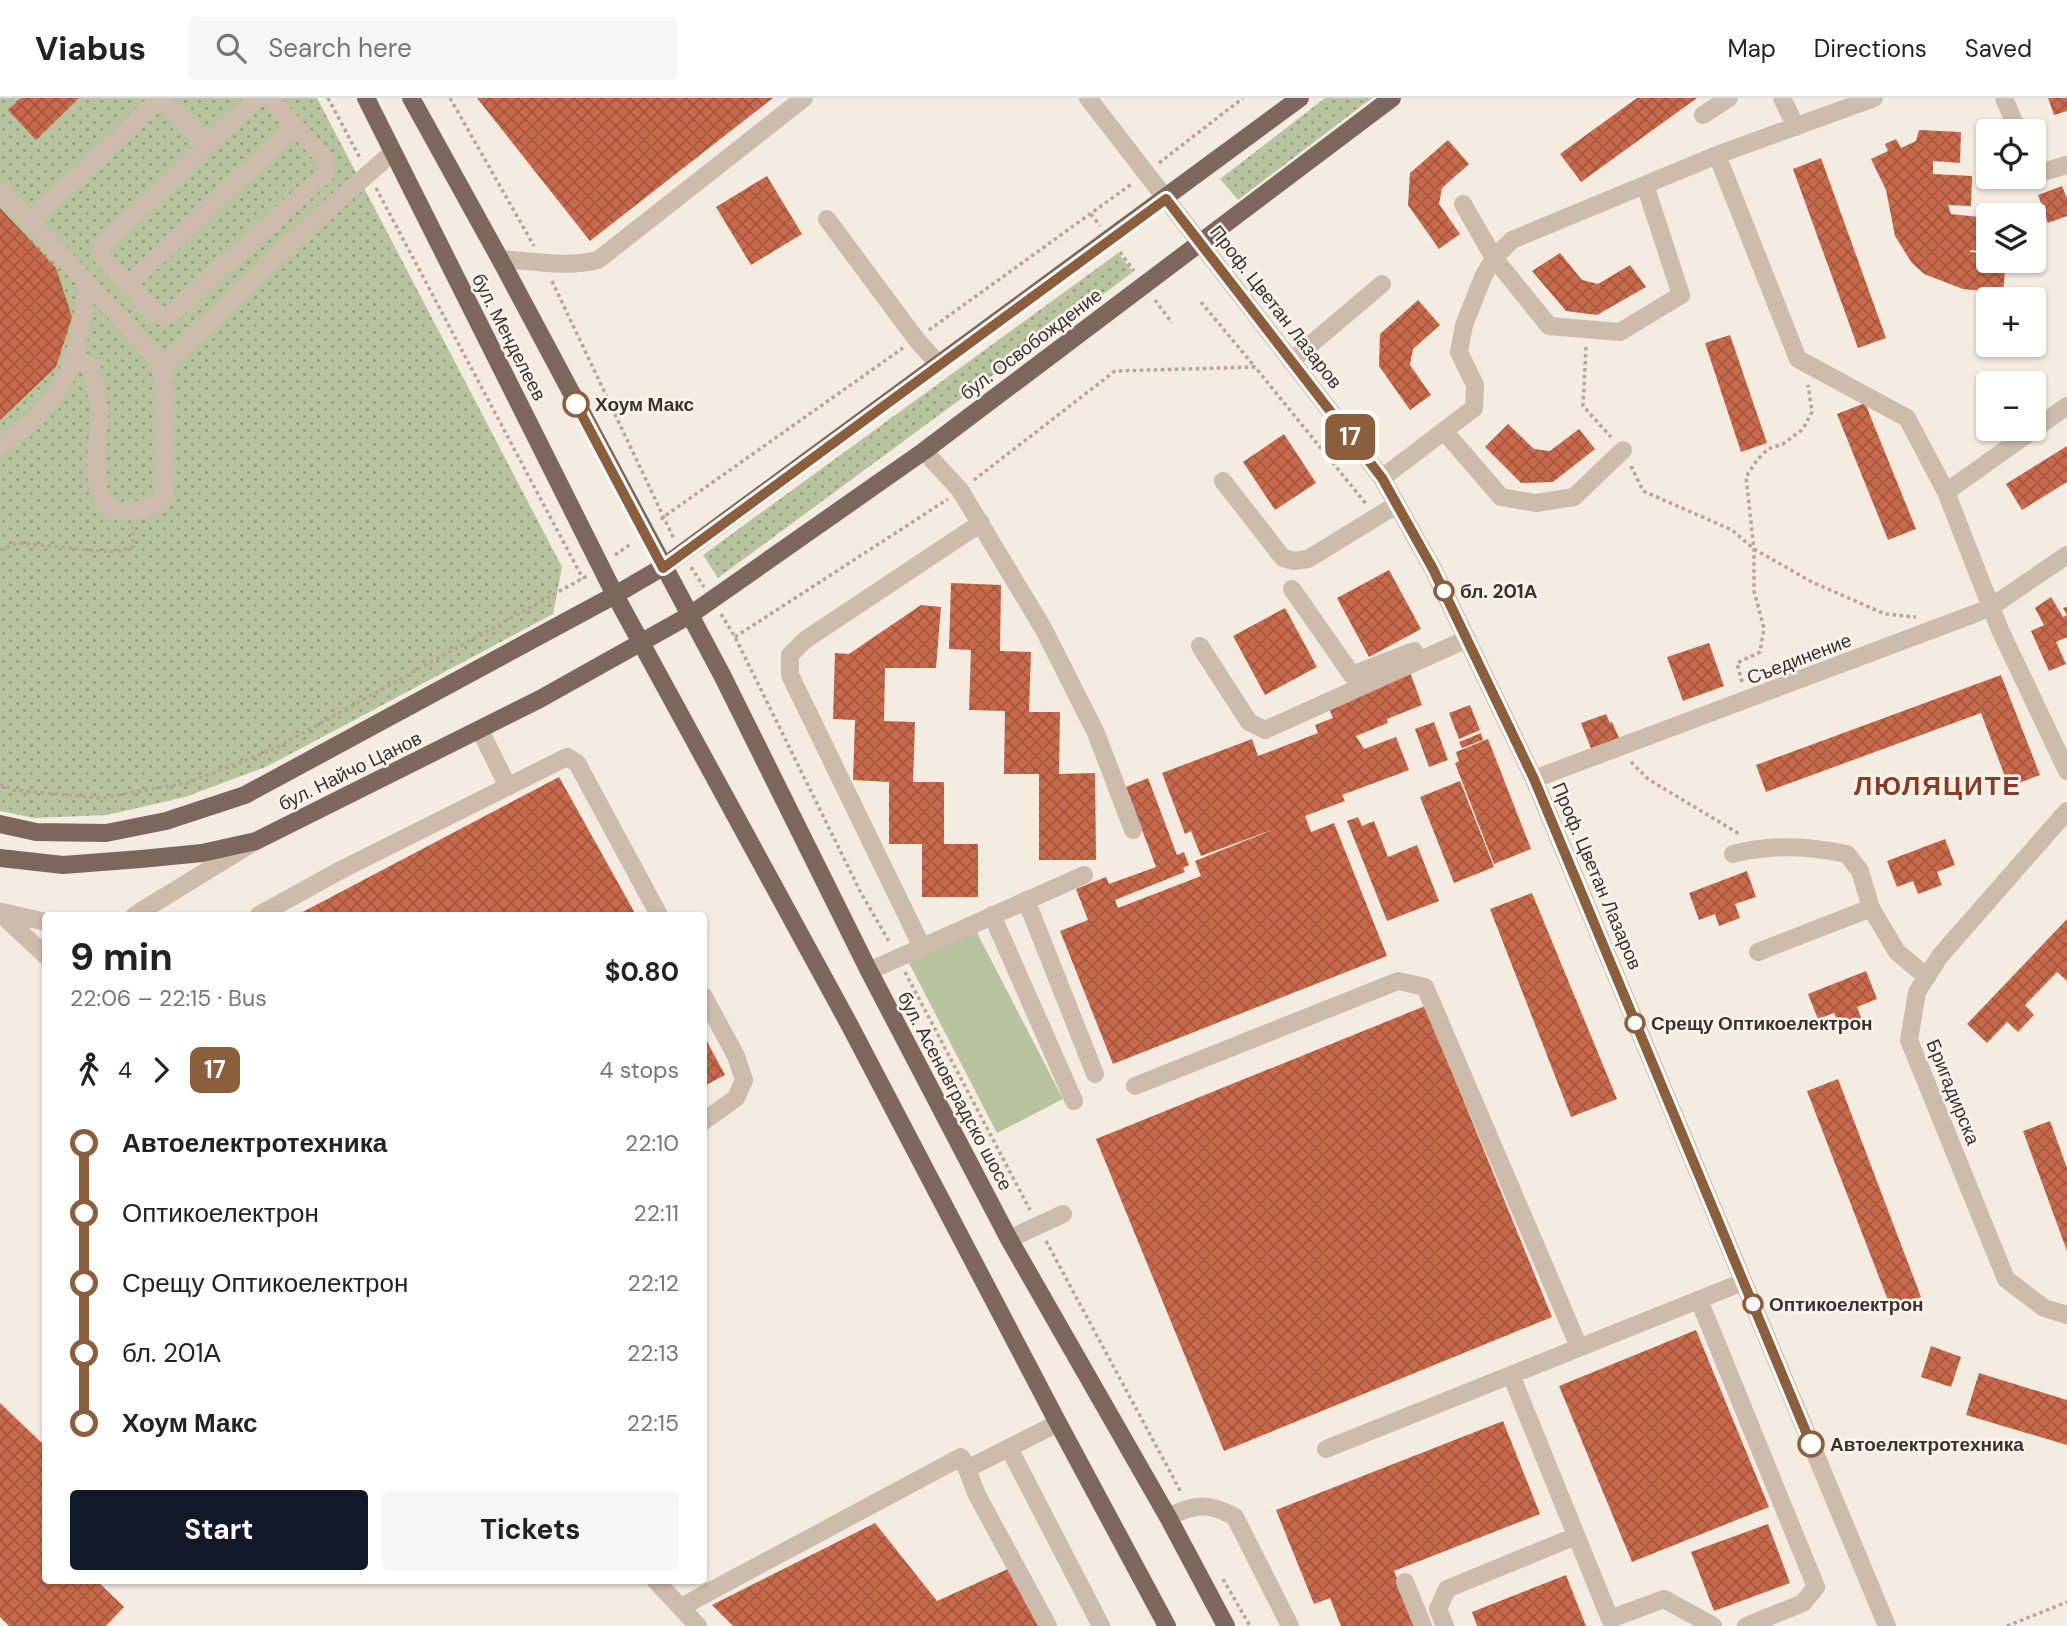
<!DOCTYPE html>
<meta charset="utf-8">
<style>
:root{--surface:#fff;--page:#f6f6f6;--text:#222;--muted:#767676;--line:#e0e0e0;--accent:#111827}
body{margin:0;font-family:"DM Sans",sans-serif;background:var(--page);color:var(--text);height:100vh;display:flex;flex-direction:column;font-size:26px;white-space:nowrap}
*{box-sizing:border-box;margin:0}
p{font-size:23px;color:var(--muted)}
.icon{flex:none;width:38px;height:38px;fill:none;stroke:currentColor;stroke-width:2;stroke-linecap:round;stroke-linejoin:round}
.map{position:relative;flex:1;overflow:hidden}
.panel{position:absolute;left:42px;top:814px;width:665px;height:672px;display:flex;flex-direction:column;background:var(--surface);border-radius:7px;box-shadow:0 2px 5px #0004}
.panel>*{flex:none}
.badge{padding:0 14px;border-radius:10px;font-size:24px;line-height:46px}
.tools{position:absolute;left:1976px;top:21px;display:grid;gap:14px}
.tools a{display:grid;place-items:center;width:70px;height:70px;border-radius:7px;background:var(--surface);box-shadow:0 2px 5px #0004;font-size:35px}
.map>.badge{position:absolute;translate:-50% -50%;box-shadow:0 0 0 4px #fff}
.legs{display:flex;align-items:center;gap:10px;height:77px;padding:0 28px;font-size:23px}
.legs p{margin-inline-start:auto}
.summary{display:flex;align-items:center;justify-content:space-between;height:119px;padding:0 28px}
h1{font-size:38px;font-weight:700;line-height:52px}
.primary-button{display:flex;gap:14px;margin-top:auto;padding:14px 28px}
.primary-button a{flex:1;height:80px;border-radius:7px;background:var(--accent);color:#fff;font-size:28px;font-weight:700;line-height:80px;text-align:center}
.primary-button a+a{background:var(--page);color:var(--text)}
ul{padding:0 28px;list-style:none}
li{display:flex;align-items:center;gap:24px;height:70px;font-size:26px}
li i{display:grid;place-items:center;width:10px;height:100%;margin:0 9px;background:currentColor}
li i::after{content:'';width:18px;height:18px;margin:-9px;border:5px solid;border-radius:50%;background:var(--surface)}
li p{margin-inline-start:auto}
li:first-child i{background:linear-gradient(#0000 50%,currentColor 0)}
li:last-child i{background:linear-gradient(currentColor 50%,#0000 0)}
header{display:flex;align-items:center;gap:42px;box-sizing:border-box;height:98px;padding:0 35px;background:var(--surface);border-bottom:2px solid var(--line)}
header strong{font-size:33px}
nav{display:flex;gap:38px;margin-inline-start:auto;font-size:24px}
.search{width:490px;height:63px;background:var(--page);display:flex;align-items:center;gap:18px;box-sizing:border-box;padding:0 24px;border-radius:7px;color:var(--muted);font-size:26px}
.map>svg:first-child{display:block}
.grass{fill:url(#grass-dots)}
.pitch{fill:#b8c4a0}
.building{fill:url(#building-cross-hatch)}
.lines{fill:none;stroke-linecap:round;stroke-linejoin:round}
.path{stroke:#b9a596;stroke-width:3.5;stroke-dasharray:3.5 3.5;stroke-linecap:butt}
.minor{stroke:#cdbbac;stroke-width:18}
.major{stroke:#7d675c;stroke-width:18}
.line-1-casing{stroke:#fff;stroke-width:16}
.line-1{stroke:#8b5e3c;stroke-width:10}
.stop-1-dot{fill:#fff;stroke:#8b5e3c;stroke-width:3.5}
.labels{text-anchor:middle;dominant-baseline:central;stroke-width:5;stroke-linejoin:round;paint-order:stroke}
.street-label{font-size:19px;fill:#3b302b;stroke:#fbf5ee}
.stop-label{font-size:19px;font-weight:bold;fill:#3b302b;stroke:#fbf5ee;text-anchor:start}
.district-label{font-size:26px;font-weight:bold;letter-spacing:2px;fill:#8c3b22;stroke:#fbf5ee}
</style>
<header>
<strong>Viabus</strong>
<div class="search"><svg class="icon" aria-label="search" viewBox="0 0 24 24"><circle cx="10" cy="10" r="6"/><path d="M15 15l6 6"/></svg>Search here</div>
<nav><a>Map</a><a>Directions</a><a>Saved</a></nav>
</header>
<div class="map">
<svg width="2067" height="1528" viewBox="0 0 2067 1528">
<defs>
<pattern id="grass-dots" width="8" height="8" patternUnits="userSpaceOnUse" patternTransform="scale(1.75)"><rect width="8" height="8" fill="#b8c4a0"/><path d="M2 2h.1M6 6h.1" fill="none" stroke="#97a083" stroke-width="1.8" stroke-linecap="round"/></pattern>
<pattern id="building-cross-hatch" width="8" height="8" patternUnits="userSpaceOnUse" patternTransform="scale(1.75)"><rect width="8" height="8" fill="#c8694b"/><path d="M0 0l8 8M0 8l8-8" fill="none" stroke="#a4573f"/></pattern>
</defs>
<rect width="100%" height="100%" fill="#f4ebe1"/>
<path class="grass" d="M0,0h317l245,469 -9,47 -285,152 -83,31 -78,18 -73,3 -34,-7z
M1325,0h47l-134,102 -18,-21z
M1118,155l15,19 -415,306 -15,-23z"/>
<path class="pitch" d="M975,831l88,170 -66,34 -88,-170z"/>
<path class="building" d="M21,0h58l-43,42 -28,-30z
M477,0h296l-183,143z
M1637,0h60l-116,84 -21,-28z
M2048,0h19v13l-13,4z
M1919,32l42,2 -1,31 -27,-2v13l39,2 -1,30 -23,-1 3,9 37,4 -1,34 -16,-2 -1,2 18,2v7h18l-3,32 -40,-4 -39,-15 -12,-11 -17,-27 -9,-46 -15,-31 17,-8 -3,-7 11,-5 5,9 15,-7z
M1448,42l21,24 -27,24 -3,16 21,30 -21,15 -31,-44 2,-32z
M1821,60l65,180 -28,10 -65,-179z
M767,78l35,58 -51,31 -35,-58z
M2062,88l5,12v18l-19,7 -10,-28z
M0,110l56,60 16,49 -16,50 -56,53z
M1560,155l22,27 16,4 32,-19 16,22 -49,28 -31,-4 -34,-40z
M1418,202l22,25 -27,24 -3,16 21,30 -21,15 -31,-44 1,-32z
M1730,237l37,108 -26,9 -36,-109z
M1865,305l51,126 -28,11 -51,-126z
M1508,326l26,25 16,2 29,-22 16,20 -42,33 -32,1 -36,-36z
M1284,336l32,49 -41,27 -32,-48z
M2067,348v36l-45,28 -16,-26z
M1389,472l32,59 -52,28 -32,-59z
M951,485l50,2 -1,66 31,1 -2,60h31l-1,62 36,-1 1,87h-57v-86h-35l1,-63 -36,-1 2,-60 -22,-1z
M2051,499l12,20 4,-2 -4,-7 4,-1v30l-11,5 10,22 -17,7 -18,-40 13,-6 -9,-17z
M921,507l20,2 -5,61h-51l-1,53 31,1 -2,60h31v62h34v53h-56v-53h-33v-62l-36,-2 2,-60 -22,-1 2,-66 14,1z
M1285,510l32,59 -52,28 -32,-59z
M1709,545l15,43 -41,15 -16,-44z
M1410,574l12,33 -35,14 1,4 -32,13 8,13 32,-12 13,33 -67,25 3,6 -40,15 6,16 23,-9 53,133 -274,108 -53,-133 28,-11 -12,-31 30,-12 3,7 47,-17 -30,-80 22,-9 29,77 7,-3 5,13 -6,3 2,4 -70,28 3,8 83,-32 -6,-15 82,-33 -76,28 -10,-25 -6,3 -23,-61 90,-34 6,17 60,-23 -3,-8 18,-7 -6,-14z
M2001,577l39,100 -31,12 -28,-74 -215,79 -10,-27z
M1470,607l10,25 -21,9 -10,-26z
M1606,616l4,9 2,-1 8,18 -28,11 -11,-28z
M1434,624l14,38 -19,7 -14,-38z
M1481,635l2,7 -21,8 -3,-6z
M1488,641l43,110 -37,15 -39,-101 4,-2 -3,-9z
M559,679l77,138h-339z
M1460,683l34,86 -40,16 -34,-86z
M1358,719l4,9 12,-5 14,36 29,-12 22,56 -52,20 -40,-100z
M1945,741l10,26 -18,7 5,13 -24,9 -5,-13 -16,6 -10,-26z
M1747,773l9,26 -21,7 5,14 -21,8 -4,-12 -16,6 -10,-27z
M1532,795l85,206 -46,18 -81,-208z
M2067,821v62l-10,-9 -32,33 9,10 -16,17 -11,-10 -20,21 -20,-19z
M1866,873l11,28 -20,8 5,13 -21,8 -7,-15 -16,6 -10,-25z
M1425,908l127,311 -328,134 -128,-312z
M704,938l21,39 -21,11z
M1838,981l83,218 -30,11 -84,-217z
M2050,1023l17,47v83l-44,-120z
M1696,1232l73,177 -137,55 -73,-176z
M1931,1248l30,11 -10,30 -30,-10z
M1979,1275l88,27v45l-101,-30z
M0,1305l46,44v133h50l28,27 -18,19h-97l-9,-9z
M1503,1323l37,93 -146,57 22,55h-75l-11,-28 -16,6 -38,-94z
M875,1425l62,78 73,-33 30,58h-307l-21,-21z
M1768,1426l22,59 -76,28 -23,-59z
M1566,1477l20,51h-109l-5,-14z"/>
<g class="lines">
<path class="path" d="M328,0l33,62
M450,0l84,148
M1159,65l84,-65
M376,90l207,391
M1091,116l9,12
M1120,154l14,19
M552,183l122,258
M1155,202l17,23
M1201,204l54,65
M929,232l204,-147
M1586,249l-3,59 28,31
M1631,368l12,25 89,39 22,19 58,33 73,32 31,3
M974,382l141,-109 140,-4 112,138
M663,422l-1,-2 241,-170
M0,452l17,-7 97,9 19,-5v-20
M615,457l17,-12
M691,469l13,20
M721,516l14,23 126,256 29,50
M735,539l213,-138
M1742,584l-5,-19 23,-11 4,-24 -10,-37v-42l-8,-72 11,-17 11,-11 15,-5 20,-15 9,-17 -4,-27
M1631,664l17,17 93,56
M0,686l13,6 88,8 86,-15 85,-33 315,-174
M905,874l125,238
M1046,1143l136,253
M1223,1481l27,47
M2007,1528l60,-24"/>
<path class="minor" d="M257,0l-154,146 -2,10 3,6 51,53 7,3 8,-1 155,-141 2,-13 -58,-63
M1088,0l294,380 51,91 101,210 353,847
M1782,0l14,29
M2004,0l14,33
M1703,17l26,-17
M1717,57l81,204 109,59 39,74 54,138 67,141
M2034,69l2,7 31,-9
M0,92l30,31
M1463,106l31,54 55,68 71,6 61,-37 -36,-110
M827,121l89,120 23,26
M500,161c33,2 66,9 98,1l206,-162
M129,186l166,-158
M75,258l16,11c3,14 7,29 8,44 2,29 -19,105 30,100 12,-2 21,-3 32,-8l3,-10v-107l-3,-18 -8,-14 -123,-133 130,-123 46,46
M1291,263l91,-77
M161,270l138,-133 94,-83
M1444,333l57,66 35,6 38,-6 49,-47
M0,348c31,-21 65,-54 75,-92 6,-22 9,-47 13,-70
M924,353l36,39 83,138 53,105 37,97
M1382,380l92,-70 1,-23 -16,-33 5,-27 19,-48 11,-19 18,-18 205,-85 157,-57
M1223,383l60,77 11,3 14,-2 88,-54
M1946,394l121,-86
M1292,491l60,86 62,-24
M1200,548l49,76 16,8 202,-91
M480,632l28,57
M1534,681l440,-165 17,-7 76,-52
M2067,713l-127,145 -23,36 -8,48 97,239 38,29 23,7
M1733,756c39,-10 75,-8 114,0l13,17 11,37 26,44 30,25
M1026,802l69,174
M2,814l44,10
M0,815l46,43
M135,817l119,-73
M259,817l82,-45 226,-113 10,6 82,152
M992,817l82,186
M922,849l-132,-272v-20l15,-15 176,-117
M1758,854l113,-44
M869,873l215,-96
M704,899l32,59 8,24 -8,18 -32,23
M1135,988l263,-105 27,6 154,360
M1009,1141l54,-25
M1699,1202l117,287 -13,16 -57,23
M1511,1277l99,244 54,-20 49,27
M1009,1350l92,178
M1326,1351l417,-167
M1168,1419c26,-13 41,-15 67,0l55,109
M655,1482l43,46
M1405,1484l18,44
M681,1509l280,-150 6,12
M1048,1528l-71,-131 -10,-26 91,-46
M1445,1528l-7,-17 9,-20 129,-53"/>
<path class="major" d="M366,0l249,497 234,429 209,399 109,203
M411,0l89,161 222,416 147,296 140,268 159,278 58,109
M0,726l36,8 70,1 60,-12 79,-26 370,-200 48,-28 637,-469
M0,760l63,7 78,-6 61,-6 54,-12 284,-142 150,-84 234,-164 468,-353"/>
</g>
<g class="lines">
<defs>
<path id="line-1" d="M576,306l87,164 503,-369 216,279 51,91 101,210 277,665"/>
</defs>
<use href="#line-1" class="line-1-casing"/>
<use href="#line-1" class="line-1"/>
</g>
<g class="stop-1-dot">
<circle cx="576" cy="306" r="12"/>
<circle cx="1444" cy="493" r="9"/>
<circle cx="1635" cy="925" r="9"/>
<circle cx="1753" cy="1206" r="9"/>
<circle cx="1811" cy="1346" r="12"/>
</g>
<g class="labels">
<g class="street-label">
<text transform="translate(1276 209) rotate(52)">Проф. Цветан Лазаров</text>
<text transform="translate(509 239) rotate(63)">бул. Менделеев</text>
<text transform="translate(1031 246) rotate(-37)">бул. Освобождение</text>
<text transform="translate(1799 561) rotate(-21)">Съединение</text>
<text transform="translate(350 673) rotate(-26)">бул. Найчо Цанов</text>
<text transform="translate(1597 778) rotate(67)">Проф. Цветан Лазаров</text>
<text transform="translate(955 993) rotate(62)">бул. Асеновградско шосе</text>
<text transform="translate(1953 994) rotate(68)">Бригадирска</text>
</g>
<g class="stop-label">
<text x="595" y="306">Хоум Макс</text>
<text x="1460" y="493">бл. 201А</text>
<text x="1651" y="925">Срещу Оптикоелектрон</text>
<text x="1769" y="1206">Оптикоелектрон</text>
<text x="1830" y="1346">Автоелектротехника</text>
</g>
<g class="district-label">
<text x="1938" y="688">ЛЮЛЯЦИТЕ</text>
</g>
</g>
</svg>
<div class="tools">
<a><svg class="icon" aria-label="locate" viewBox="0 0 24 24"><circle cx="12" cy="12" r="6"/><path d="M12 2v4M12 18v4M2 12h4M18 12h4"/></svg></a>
<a><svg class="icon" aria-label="layers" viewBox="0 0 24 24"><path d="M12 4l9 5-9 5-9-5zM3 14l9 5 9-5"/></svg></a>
<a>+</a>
<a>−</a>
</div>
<b class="badge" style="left:1350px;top:339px;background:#8b5e3c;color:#fff">17</b>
<section class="panel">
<div class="summary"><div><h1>9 min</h1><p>22:06 – 22:15 · Bus</p></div><b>$0.80</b></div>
<div class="legs"><svg class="icon" aria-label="walk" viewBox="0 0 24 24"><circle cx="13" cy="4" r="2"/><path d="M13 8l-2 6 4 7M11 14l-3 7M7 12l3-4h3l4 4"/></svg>4<svg class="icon" aria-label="forward" viewBox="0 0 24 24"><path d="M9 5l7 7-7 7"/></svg><b class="badge" style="background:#8b5e3c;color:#fff">17</b><p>4 stops</p></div>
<ul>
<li><i style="color:#8b5e3c"></i><b>Автоелектротехника</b><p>22:10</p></li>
<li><i style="color:#8b5e3c"></i><span>Оптикоелектрон</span><p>22:11</p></li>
<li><i style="color:#8b5e3c"></i><span>Срещу Оптикоелектрон</span><p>22:12</p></li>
<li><i style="color:#8b5e3c"></i><span>бл. 201А</span><p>22:13</p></li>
<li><i style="color:#8b5e3c"></i><b>Хоум Макс</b><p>22:15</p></li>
</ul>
<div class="primary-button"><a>Start</a><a>Tickets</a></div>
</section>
</div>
